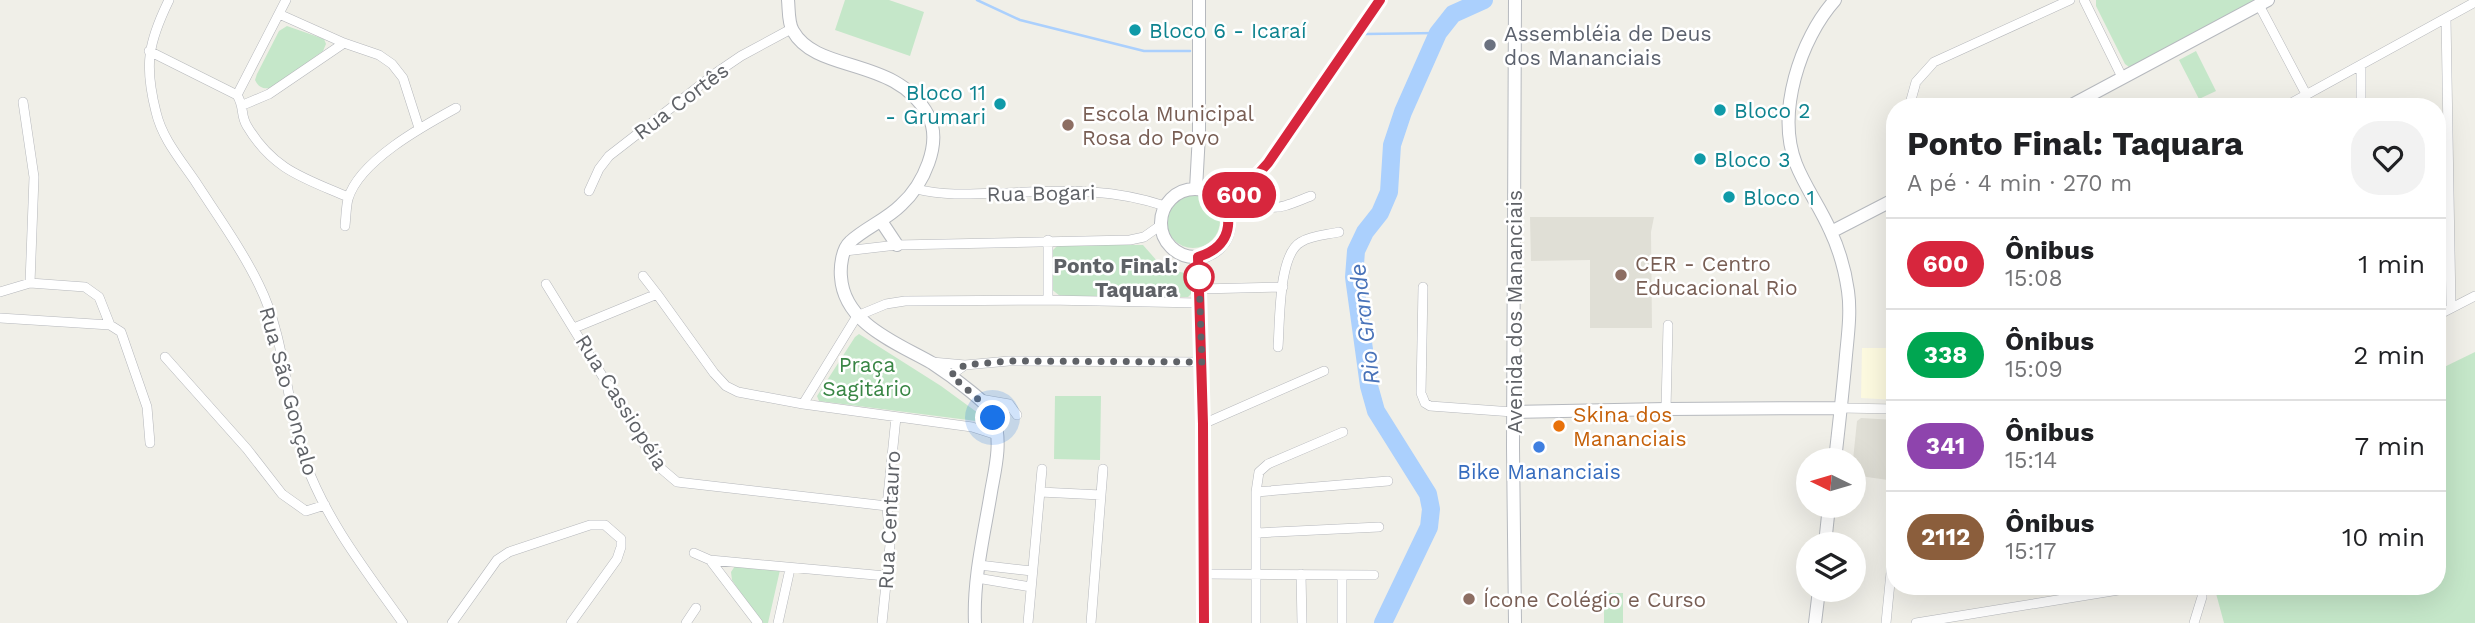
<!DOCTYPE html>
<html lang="pt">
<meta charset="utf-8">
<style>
:root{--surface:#fff;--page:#f2f2f2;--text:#202124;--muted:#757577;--line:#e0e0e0}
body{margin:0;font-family:"Work Sans",sans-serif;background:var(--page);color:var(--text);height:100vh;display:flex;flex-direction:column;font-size:26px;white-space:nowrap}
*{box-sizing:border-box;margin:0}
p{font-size:23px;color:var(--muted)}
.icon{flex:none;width:38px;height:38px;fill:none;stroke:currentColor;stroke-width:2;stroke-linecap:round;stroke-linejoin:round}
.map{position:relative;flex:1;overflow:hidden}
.sheet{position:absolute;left:1886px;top:98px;width:560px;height:497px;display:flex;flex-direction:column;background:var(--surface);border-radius:28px;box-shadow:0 7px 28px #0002}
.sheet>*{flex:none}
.badge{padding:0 14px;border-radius:23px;font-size:24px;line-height:46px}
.needle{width:46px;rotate:275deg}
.controls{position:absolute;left:1796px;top:448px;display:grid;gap:14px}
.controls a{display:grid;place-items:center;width:70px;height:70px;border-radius:50%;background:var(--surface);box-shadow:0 7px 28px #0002;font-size:35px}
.you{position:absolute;width:35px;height:35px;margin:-18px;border:5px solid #fff;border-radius:50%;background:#1a73e8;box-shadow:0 0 0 10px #1a73e833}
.map>.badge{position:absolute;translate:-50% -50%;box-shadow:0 0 0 4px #fff}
.round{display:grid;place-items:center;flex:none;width:74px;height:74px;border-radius:28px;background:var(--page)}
.head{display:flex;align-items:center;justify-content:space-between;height:119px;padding:0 21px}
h1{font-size:33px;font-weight:700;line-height:52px}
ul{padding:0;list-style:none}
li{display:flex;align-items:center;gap:21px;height:91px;padding:0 21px;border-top:2px solid var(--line)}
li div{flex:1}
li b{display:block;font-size:26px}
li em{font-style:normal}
li .badge{min-width:77px;font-weight:700;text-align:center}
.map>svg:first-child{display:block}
.commercial{fill:#fdfae0}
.education{fill:#e0dfd6}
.green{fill:#c5e7c9}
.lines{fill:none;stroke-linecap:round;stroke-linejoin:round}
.stream{stroke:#abd0fd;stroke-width:2.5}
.river{stroke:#abd0fd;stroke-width:18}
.street-casing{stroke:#b5b7bb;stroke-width:10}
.secondary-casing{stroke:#b6b9be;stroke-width:14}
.street{stroke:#fff;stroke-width:9}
.secondary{stroke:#fff;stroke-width:12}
.line-casing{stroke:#fff;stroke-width:16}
.line{stroke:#d7263d;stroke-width:10}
.walk{stroke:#5f6267;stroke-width:7;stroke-dasharray:0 12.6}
.culture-dot{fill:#0f9aa8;stroke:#fff;stroke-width:2.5}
.worship-dot{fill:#6b7280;stroke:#fff;stroke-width:2.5}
.education-dot{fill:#8d6e63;stroke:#fff;stroke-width:2.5}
.stop-dot{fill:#fff;stroke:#d7263d;stroke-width:3.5}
.food-dot{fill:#e8710a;stroke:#fff;stroke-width:2.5}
.shop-dot{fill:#3f7fe0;stroke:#fff;stroke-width:2.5}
.labels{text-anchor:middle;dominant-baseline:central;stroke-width:5;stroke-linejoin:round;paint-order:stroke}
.culture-label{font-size:21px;fill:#0d838f;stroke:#fff;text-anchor:start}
.worship-label{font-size:21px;fill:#5b616d;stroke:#fff;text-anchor:start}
.street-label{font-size:21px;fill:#5f6267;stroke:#fff}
.education-label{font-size:21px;fill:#785e54;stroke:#fff;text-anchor:start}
.stop-label{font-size:21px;font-weight:bold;fill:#5f6267;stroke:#fff;text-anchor:end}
.park-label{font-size:21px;fill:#388544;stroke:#fff}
.food-label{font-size:21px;fill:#c56008;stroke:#fff;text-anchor:start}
.shop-label{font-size:21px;fill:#366cbe;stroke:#fff}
.water-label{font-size:23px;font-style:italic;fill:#4973b9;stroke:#fff}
</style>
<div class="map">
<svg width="2475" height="623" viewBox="0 0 2475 623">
<rect width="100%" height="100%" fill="#f0efe8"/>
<path class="commercial" d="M1862,348h33v52l-34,-2z"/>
<path class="education" d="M1530,217h124l-3,15 1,96h-62v-68l-59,1z
M1861,418l34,2v61l-42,-6v-15l4,-39z"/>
<path class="green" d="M845,0h44l35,12 -14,44 -75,-26z
M2096,0h164l-124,67h-7l-4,-3 -29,-58z
M287,26l37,13 2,5 -3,7 -51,37c-9,1 -13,0 -17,-8l2,-6 22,-43z
M2196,51l20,40 -17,8 -20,-39z
M1166 221a27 27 0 1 1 54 0a27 27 0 1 1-54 0Z
M1058,245h85l15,17 18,9 13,3 2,3v17l-3,3 -128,-1 -10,-8 1,-36z
M859,334l82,52 37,27 1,6 -3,2 -157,-20 -2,-5 38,-59z
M2475,352v271h-251l-10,-37h224v-216z
M1055,396h46l-1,64 -46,-1z
M735,566l45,4 -12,53h-7l-29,-43 -1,-8z
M1604,593h19v30h-19z"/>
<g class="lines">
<path class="stream" d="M977,0l43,20 124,31h46
M1365,34l73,-1"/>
<path class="river" d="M1383,623l46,-96 2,-18 -3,-15 -52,-83 -7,-25 -15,-109 2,-26 9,-19 15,-19 9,-21 3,-47 11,-33 35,-79 15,-19 31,-14"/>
<defs>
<path id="street" d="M169,0c-21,43 -25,65 -13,112 6,26 24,47 39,69 22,34 46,67 64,104 28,56 26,121 47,179 22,59 61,108 97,159
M2084,0l38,77
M2259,5l47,89
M279,14l65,29 35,12 13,9 11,14 16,50
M2446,18l5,290
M149,51l88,44c8,13 3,20 10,31 26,44 57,52 101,71
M2361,66v41
M237,95l49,-95
M23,102l11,75 -4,106
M243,105l26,-11 75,-51
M1909,107l7,-25 18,-20 136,-62
M2284,107l191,-105
M916,189c29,7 57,5 87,4 60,-2 104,-6 162,13
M589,191l10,-22 10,-13 107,-83 25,-17 50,-27
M1243,193c31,21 34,16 68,3
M345,226c1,-9 1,-19 3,-27 11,-38 75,-73 108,-91
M1048,240v60
M845,251l52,-6 233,-5 14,-3 17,-12
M643,276l14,18
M546,284l111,181 20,17 210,24
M1423,287l-2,106 4,10 5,3 83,6
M1200,289l83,-2
M0,292l30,-9 55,4 14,10 11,28
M2438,315l37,-19
M0,318l110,7 11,7 26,75 3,36
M574,328l83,-34 57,79 12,13 12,6 65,12 169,23 25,8
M1278,347c2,-24 0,-93 23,-105 11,-7 25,-7 38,-10
M165,357l82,92 35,45 24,17 19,-6
M932,362l33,3
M951,375l14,-10 44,-4 193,1
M980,399l29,5 8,11
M803,404l54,-88 29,-12 19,-3 143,-1 151,3
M1841,408l54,1
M1666,409l2,-84
M1203,424l121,-53
M1040,492l61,3
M1256,492l132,-11
M1257,533l122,-6
M694,553l16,7 176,16
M710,560l48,63
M979,565l53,6
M1203,574l171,1
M1301,574l1,49
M977,578l54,9
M452,623l45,-63 12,-8 81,-27h15l16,14v8l-4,12 -46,64
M686,623l10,-15
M778,623l12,-54
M882,623l8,-78 -3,-39 9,-89
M1028,623l14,-154
M1091,623l12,-154
M1256,623v-131l3,-20 9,-8 75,-32
M1342,623v-48
M1886,623l9,-91
M1916,623l227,-37
M2194,623l8,-26v-11"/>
<path id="secondary" d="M788,0c1,9 0,23 5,31 24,43 103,25 135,84 15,28 -5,70 -27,90 -15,15 -36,23 -51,37 -8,7 -10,25 -9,35 3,47 56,66 91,86 14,9 26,18 38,28 10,8 20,16 24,28 8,24 1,50 -3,73 -7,43 -18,87 -16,131
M1515,0l-2,448 2,175
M1835,0c-35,39 -59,113 -39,164 9,23 24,43 34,66 9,19 15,40 18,61 3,21 0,43 -2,64 -3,35 -7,70 -11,105
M2068,107l200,-107
M1196,189l3,-55v-134
M1161 223a34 34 0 1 1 68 0a34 34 0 1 1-68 0Z
M1227,212l41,-49 112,-163
M881,221l16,24
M1831,232l64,-33
M1198,257l5,167 1,199
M1513,412l153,-3 175,-1
M1825,544l4,-38
M1815,623l4,-33"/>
</defs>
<use href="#street" class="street-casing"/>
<use href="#secondary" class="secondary-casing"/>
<use href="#street" class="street"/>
<use href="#secondary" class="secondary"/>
</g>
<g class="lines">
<defs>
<path id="line" d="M1204,623l-1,-199 -5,-167c16,-5 28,-14 30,-31 1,-9 -2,-14 3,-22l37,-41 112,-163"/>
</defs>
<use href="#line" class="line-casing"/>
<use href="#line" class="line"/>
<path class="walk" d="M993,418l-5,-10 -37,-33 14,-10 44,-4 193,1 -3,-85"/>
</g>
<g class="culture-dot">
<circle cx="1135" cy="30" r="7"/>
<circle cx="1000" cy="104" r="7"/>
<circle cx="1720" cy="110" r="7"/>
<circle cx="1700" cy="159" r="7"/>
<circle cx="1729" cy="197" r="7"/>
</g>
<circle class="worship-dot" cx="1490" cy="45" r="7"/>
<g class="education-dot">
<circle cx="1068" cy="125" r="7"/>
<circle cx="1621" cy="275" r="7"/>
<circle cx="1469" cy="599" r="7"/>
</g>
<circle class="stop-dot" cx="1199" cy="277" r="14"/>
<circle class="food-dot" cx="1559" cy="426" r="7"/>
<circle class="shop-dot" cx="1539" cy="447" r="7"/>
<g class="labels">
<g class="culture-label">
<text x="1149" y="30">Bloco 6 - Icaraí</text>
<text x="986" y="92" text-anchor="end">Bloco 11<tspan x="986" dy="24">- Grumari</tspan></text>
<text x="1734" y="110">Bloco 2</text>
<text x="1714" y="159">Bloco 3</text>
<text x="1743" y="197">Bloco 1</text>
</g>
<g class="worship-label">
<text x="1504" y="33">Assembléia de Deus<tspan x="1504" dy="24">dos Mananciais</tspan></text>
</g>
<g class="street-label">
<text transform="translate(681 101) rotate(-37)">Rua Cortês</text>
<text transform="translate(1041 193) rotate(-1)">Rua Bogari</text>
<text transform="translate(1514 312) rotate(-90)">Avenida dos Mananciais</text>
<text transform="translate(289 391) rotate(75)">Rua São Gonçalo</text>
<text transform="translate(622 402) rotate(58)">Rua Cassiopéia</text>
<text transform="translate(889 520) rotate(-87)">Rua Centauro</text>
</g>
<g class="education-label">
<text x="1082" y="113">Escola Municipal<tspan x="1082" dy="24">Rosa do Povo</tspan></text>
<text x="1635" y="263">CER - Centro<tspan x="1635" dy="24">Educacional Rio</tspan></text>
<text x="1483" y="599">Ícone Colégio e Curso</text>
</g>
<g class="stop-label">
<text x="1178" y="265">Ponto Final:<tspan x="1178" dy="24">Taquara</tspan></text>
</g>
<g class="park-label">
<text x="867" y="364">Praça<tspan x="867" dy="24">Sagitário</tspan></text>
</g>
<g class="food-label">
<text x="1573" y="414">Skina dos<tspan x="1573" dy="24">Mananciais</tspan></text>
</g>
<g class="shop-label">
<text x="1539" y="471">Bike Mananciais</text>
</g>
<g class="water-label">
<text transform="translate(1365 324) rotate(-97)">Rio Grande</text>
</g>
</g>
</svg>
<div class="controls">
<a><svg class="needle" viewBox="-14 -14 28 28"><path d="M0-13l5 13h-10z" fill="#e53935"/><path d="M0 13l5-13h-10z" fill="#757577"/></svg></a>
<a><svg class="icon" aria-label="layers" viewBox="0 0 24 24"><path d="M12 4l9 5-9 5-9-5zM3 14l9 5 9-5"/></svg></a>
</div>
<div class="you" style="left:993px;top:418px"></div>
<b class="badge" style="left:1239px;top:195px;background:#d7263d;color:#fff">600</b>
<section class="sheet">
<div class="head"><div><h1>Ponto Final: Taquara</h1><p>A pé · 4 min · 270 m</p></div><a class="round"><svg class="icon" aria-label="heart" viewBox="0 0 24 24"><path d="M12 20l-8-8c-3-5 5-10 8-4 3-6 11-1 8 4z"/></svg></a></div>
<ul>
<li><span class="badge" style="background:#d7263d;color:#fff">600</span><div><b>Ônibus</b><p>15:08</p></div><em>1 min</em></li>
<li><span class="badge" style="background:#00a651;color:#fff">338</span><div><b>Ônibus</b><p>15:09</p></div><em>2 min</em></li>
<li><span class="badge" style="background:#8e44ad;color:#fff">341</span><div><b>Ônibus</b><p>15:14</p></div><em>7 min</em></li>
<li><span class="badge" style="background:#8b5e3c;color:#fff">2112</span><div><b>Ônibus</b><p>15:17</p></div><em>10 min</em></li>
</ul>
</section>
</div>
